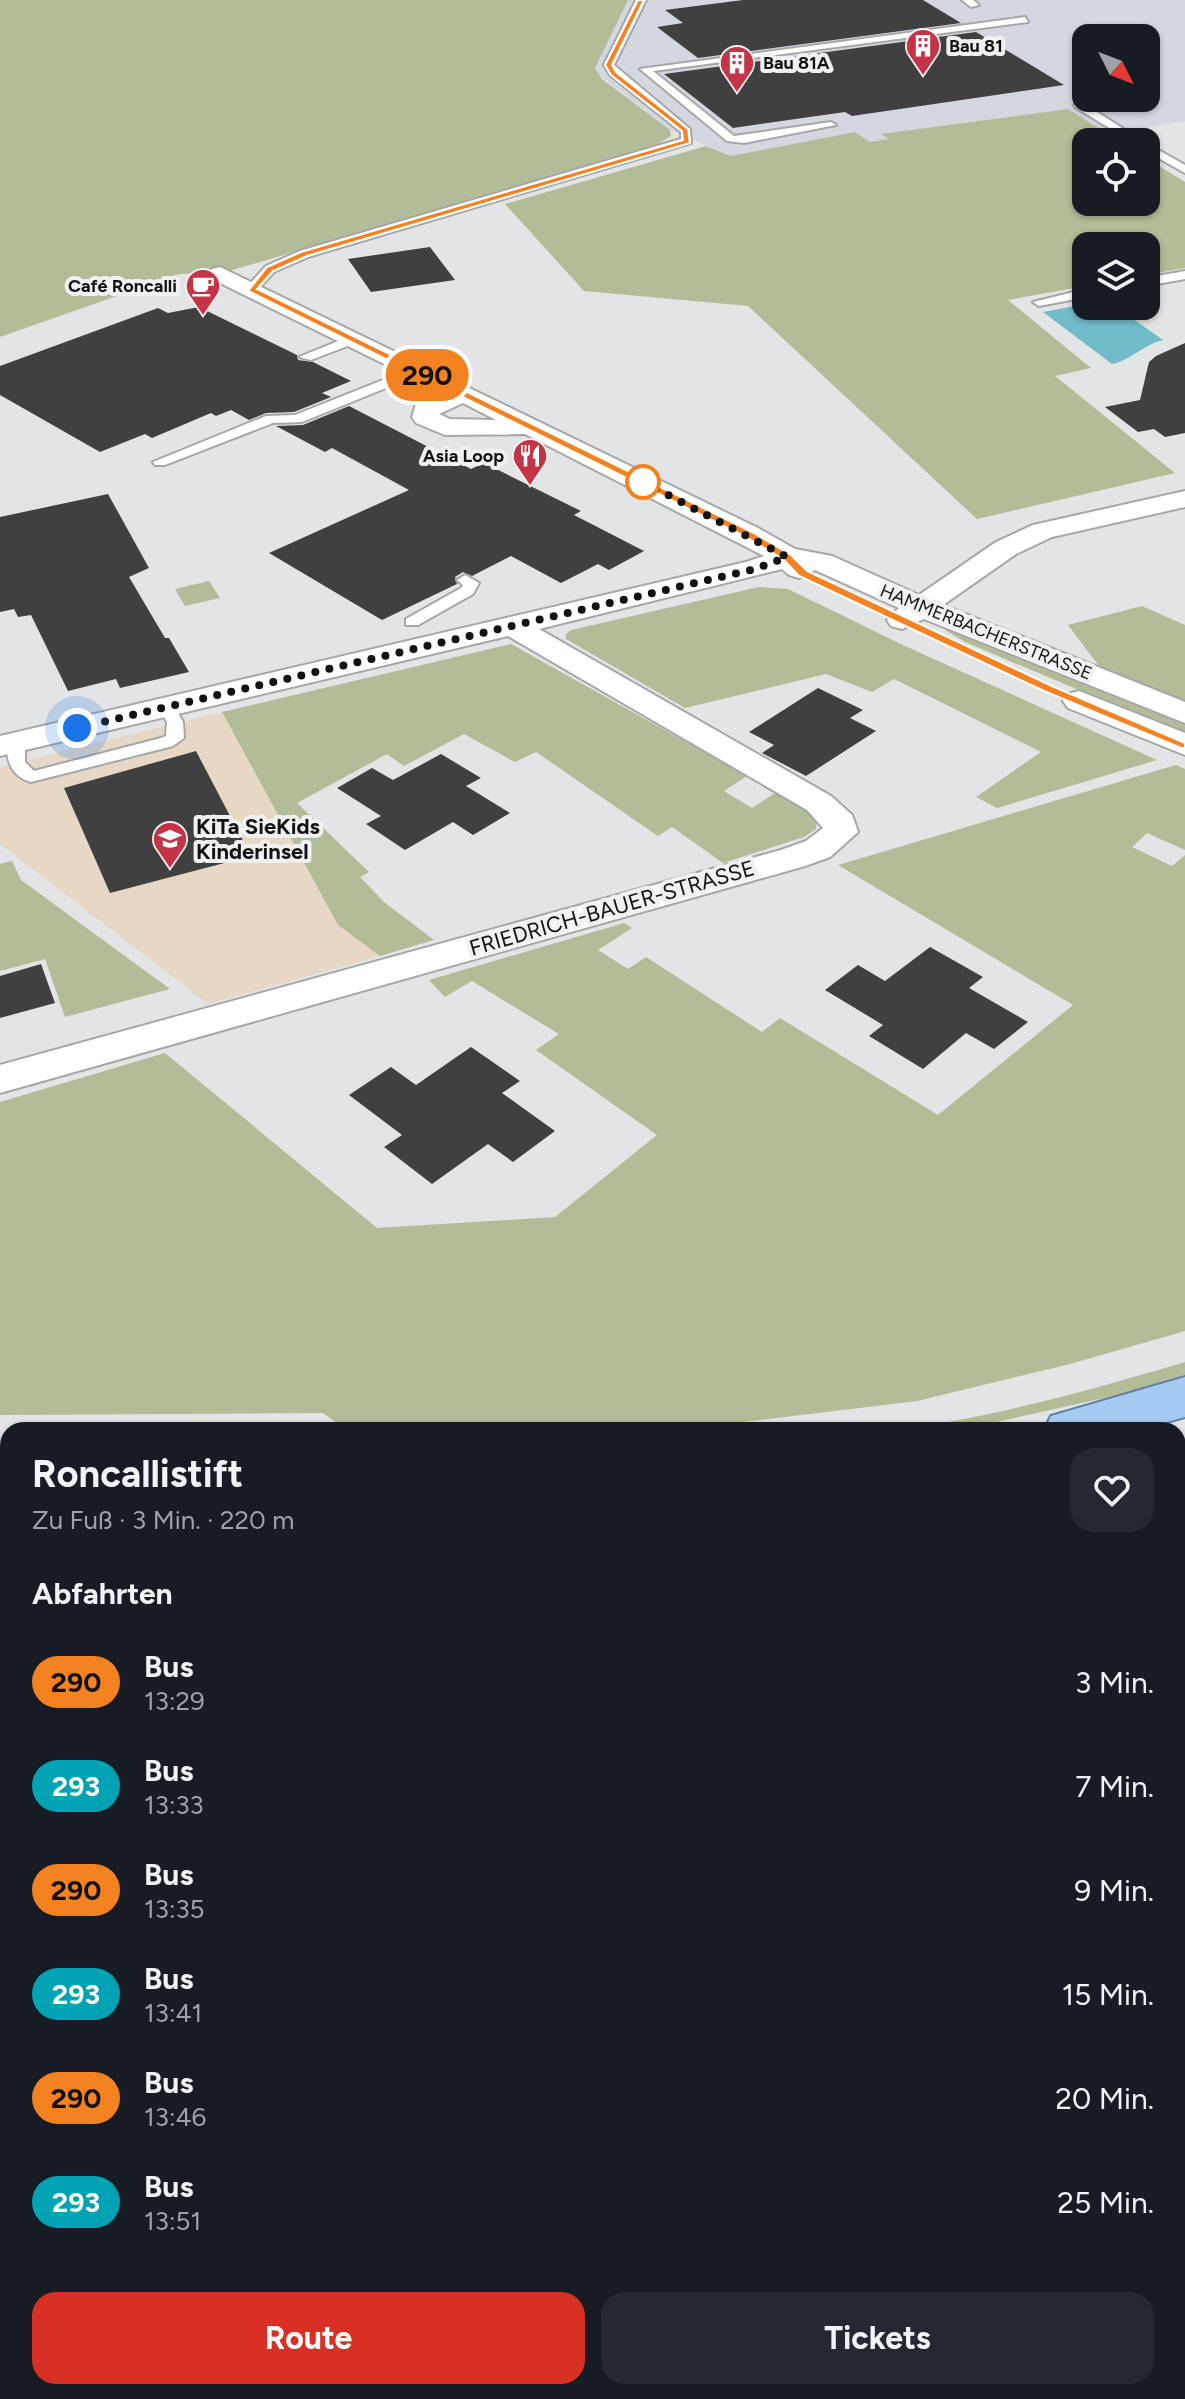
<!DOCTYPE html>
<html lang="de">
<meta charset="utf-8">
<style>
:root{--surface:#171b24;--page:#242831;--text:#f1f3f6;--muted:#9ea1a6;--accent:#d93025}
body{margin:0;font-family:Figtree,sans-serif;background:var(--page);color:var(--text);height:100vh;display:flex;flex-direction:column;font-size:30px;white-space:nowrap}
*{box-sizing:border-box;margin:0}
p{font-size:26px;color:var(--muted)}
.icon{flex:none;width:44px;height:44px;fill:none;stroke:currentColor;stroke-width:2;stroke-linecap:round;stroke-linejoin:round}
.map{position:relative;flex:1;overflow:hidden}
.details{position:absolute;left:0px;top:1422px;width:1186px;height:978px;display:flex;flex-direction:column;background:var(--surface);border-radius:24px 24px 0 0;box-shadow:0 2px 6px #0004}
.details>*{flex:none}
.badge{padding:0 16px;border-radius:26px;font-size:28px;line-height:52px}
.needle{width:52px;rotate:132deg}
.controls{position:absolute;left:1072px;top:24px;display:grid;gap:16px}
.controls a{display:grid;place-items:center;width:88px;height:88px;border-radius:16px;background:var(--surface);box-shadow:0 2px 6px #0004;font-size:40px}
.you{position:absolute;width:40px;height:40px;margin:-20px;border:6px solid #fff;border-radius:50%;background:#1a73e8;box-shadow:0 0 0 12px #1a73e833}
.map>.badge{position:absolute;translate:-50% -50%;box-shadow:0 0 0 4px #fff}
h2{padding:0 32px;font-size:30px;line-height:72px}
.round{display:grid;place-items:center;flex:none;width:84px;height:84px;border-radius:24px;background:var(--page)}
.headline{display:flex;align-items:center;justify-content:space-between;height:136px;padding:0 32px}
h1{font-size:38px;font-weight:700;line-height:60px}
.action{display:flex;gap:16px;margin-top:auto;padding:16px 32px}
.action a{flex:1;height:92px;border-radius:24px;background:var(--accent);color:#fff;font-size:32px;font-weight:700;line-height:92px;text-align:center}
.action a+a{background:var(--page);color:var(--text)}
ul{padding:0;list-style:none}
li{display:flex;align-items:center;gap:24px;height:104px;padding:0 32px}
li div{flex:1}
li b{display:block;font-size:30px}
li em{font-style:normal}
li .badge{min-width:88px;font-weight:700;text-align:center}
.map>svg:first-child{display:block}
.built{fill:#d5d7e0;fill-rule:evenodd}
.education{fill:#e6d8c5}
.green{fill:#b2bc96}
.water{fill:#71bcc9}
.building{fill:#404041}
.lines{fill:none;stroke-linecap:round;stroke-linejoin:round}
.service-casing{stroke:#a6a7a9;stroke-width:4}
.minor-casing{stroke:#a6a7a9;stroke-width:4}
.trunk-casing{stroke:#6382a2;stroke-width:4}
.service{fill:#fff;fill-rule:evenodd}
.minor{fill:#fff;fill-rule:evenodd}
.trunk{fill:#a6cbf2;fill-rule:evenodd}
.line{fill:#f58220;stroke:#fff;stroke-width:2}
.walk{stroke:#121213;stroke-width:8;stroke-dasharray:0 14.4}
.stop-dot{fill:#fff;stroke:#f58220;stroke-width:4}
.labels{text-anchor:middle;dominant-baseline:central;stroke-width:8;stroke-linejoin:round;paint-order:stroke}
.far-poi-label{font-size:18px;font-weight:bold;fill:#121213;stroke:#f1f1f3;text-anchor:start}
.far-street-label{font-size:18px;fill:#121213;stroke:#f1f1f3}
.poi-label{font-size:22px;font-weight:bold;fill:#121213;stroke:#f1f1f3;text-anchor:start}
.street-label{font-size:22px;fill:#121213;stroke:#f1f1f3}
</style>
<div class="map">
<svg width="1185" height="2399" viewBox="0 0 1185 2399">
<rect width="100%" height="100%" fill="#e3e4e6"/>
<path class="built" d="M628,0h557v121l-77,13 -40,-25 -185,25 7,6 -20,2 -15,-10 -124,24 -61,-26 -73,-57 -2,-5 4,-10zM1086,38h60v60h-60z"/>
<path class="education" d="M222,712l116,213 42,31 -172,48 -208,-160v-77z"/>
<path class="green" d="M0,0h628l-33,68 7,11 68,51 1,6 -20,12 -429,125 -43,1 -179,63z
M1068,109l53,33h-35v60h60v-44l39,24v86l-39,7v-29h-60v40l-78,14 83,68 -36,8 120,97 -198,46 -229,-213 -164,-15 -79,-87 201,-58 25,10 124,-24 15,10 19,-3 -8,-5z
M209,581l11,17 -35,8 -10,-17z
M759,587l29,2 117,57 252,114 -160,48 -21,-11 65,-45 -147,-73 -22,13 -46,-18 -141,34 -119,-69v-5l5,-4z
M1142,606l43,19v78l-83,-33 -34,-45z
M950,627l235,96v12l-220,-93 -20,-12z
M511,644l236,132 -23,15 28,17 25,-16 31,18 9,10 -1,9 -12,8 -81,26 -51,-36 -14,9 -122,-84 -21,10 -51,-28 -60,32 -17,-12 -90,49 72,69 -9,5 24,25 50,38 -54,16 -42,-31 -116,-213z
M1176,765l9,4v81l-38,-17 -15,14 40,19 13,-11v476l-115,33 -153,37 -199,24 -56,5h-315l-24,-17 -323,2v-313l165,-49 212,175 178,-11 102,-82 -121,-85 23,-16 -87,-53 -27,16 -16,-17 195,-57 8,5 -34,22 30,19 18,-12 116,75 18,-14 158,97 135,-110 -235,-140z
M12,861l9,19 149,109 -105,28 -20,-58 -45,12v-107z
M1185,1362v13l-67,20 -158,35h-63c97,-13 194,-40 288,-68z
M1185,1535v510l-7,-5v-503z
M8,1663v686l-8,13v-698z"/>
<path class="water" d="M1086,304l29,2 48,34c-20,5 -32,20 -51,24l-69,-52z"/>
<path class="building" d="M743,0h180l38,23 -263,35 -41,-31 26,-4 -18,-13z
M976,32l88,53 -212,31 -7,-4 -112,16 -69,-54z
M430,247l25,33 -84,12 -23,-33z
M199,307l98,48 1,5 15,2 38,19 -29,12 9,4 -37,15 -28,1 -17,7 -18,-10 -15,6 -5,-3 -59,25 -7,-4 -45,18 -100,-57v-29l158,-58 10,5z
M1185,343v90l-20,4 -11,-8 -16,3 -33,-25 35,-7 9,-38 7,-6z
M349,406l122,63 13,-6 97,48 -7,4 70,36 -35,19 -11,-6 -37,19 -50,-27 -39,20 -9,-4 -8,5 2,7 -75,36 -113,-67 140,-63 -77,-42 -7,4 -49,-26 27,-1z
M108,494l41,74 -20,9 36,61h4l20,34 -69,16 -4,-9 -48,12 -37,-76 -13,2 -4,-8 -14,3v-95z
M818,688l45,22 -13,8 26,13 -70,45 -44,-23 12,-8 -25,-13z
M196,751l55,105 -141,37 -46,-105z
M441,754l40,24 -15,8 44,27 -37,22 -20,-13 -48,28 -39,-26 15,-8 -44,-28 35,-20 21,12z
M930,947l53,30 -14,11 59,34 -34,27 -28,-16 -43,36 -54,-33 14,-11 -58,-35 33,-25 27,16z
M41,964l14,39 -55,15v-42z
M471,1047l49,34 -18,12 53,38 -42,31 -25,-18 -56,40 -48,-37 18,-12 -53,-40 42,-28 25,18z"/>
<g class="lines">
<defs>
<path id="service" d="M636,0h10l-32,65 76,64 1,14 -383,114 -34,15 -19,21h-8v-6l19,-21 34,-15 381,-112v-7l-71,-57 -6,-10z
M962,0h11l6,5 -8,2z
M1025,17l3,5 -375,49 81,65 97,-14 5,3 -92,18 -17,-2 -87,-72z
M1079,102l4,1 61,39h-12l-57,-35 -1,-2z
M1146,143l39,22v8l-39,-22z
M1185,271v8l-39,7v-8z
M1086,289v8l-47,9 -6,-4z
M353,335l5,1v6l-47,18 -12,-3z
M418,366l5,1v6l-121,49 -29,1 -108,42h-10l-2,-3 113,-46 29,-1z
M465,575l14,8 -6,11 -55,31h-12v-6l55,-31 2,-3 -6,-5z
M167,703l6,1 10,18 1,16 -11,8 -142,36c-20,-6 -25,-21 -24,-40l9,-5 9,5v20l9,9 127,-33 5,-2 1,-14 -8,-14z
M596,2392h34l-3,7h-34z
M1079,2392h34l-2,7h-34z"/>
<path id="minor" d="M220,267l538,261 37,21 37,7 87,39 77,-53 37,-17 152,-34v16l-133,30 -36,17 -73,51 242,97v21l-261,-104 -22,10 -11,-3 -4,-6 12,-12 -84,-38 -16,8 -10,-3 -7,-6 -243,60 292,167 21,19 6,17 -28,25 -25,9 -805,227v-28l781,-215 25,-9 17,-13 -16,-18 -299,-174 -508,120v-20l746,-174 18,-6 -239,-122 -80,1 -29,-12 -4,-6 4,-13 27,-11 -231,-114 -4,-5 4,-5zM463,403l33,17 -46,-1 -11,-5z
M1079,691l106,42v22l-117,-47 -5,-7 5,-7z"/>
<path id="trunk" d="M1185,1377v40l-47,13h-94l7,-14z
M1185,1464v42l-7,2v-42z
M0,1506h8v44h-8z
M8,1587v48l-8,1v-48z"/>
</defs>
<use href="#service" class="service-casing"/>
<use href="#minor" class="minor-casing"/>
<use href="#trunk" class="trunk-casing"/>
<use href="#service" class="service"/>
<use href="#minor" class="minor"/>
<use href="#trunk" class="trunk"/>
</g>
<path class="line" d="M638,0h6l-32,65 4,7 72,57 2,14 -383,113 -34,15 -16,18 495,243 39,23 16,16 245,115 133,57v5h-4l-137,-57 -245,-115 -16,-17 -39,-23 -496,-245 19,-24 34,-15 382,-112 -1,-9 -71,-56 -6,-10z"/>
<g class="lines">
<path class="walk" d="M77,728l678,-159 32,-12 -144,-75"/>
</g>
<defs>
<symbol id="building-pin" viewBox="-11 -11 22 30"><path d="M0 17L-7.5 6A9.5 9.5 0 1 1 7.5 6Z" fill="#c43346" stroke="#f1f1f3"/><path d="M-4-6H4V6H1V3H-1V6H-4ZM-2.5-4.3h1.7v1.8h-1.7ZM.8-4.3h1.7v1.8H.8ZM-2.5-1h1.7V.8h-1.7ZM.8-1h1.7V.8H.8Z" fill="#fff"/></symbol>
<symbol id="cafe-pin" viewBox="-11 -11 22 30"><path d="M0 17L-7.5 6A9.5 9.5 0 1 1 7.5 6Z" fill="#c43346" stroke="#f1f1f3"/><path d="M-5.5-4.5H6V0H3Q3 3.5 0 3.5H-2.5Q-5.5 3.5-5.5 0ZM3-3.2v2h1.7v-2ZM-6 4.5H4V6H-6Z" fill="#fff"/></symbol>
<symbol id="restaurant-pin" viewBox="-11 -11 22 30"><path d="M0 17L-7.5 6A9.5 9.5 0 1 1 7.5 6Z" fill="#c43346" stroke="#f1f1f3"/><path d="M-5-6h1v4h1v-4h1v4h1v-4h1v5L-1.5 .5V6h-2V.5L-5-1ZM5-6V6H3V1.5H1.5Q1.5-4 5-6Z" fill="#fff"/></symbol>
<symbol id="school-pin" viewBox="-11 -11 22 30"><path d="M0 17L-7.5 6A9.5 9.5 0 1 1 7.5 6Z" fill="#c43346" stroke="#f1f1f3"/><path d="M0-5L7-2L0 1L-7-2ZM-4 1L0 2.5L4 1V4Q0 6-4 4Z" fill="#fff"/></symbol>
</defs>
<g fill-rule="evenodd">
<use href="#building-pin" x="903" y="26" width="40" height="54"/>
<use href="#building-pin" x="717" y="43" width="40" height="54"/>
<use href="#cafe-pin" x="183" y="266" width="40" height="54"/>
<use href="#restaurant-pin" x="510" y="436" width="40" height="54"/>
<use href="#school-pin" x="150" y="819" width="40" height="54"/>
</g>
<circle class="stop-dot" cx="643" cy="482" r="16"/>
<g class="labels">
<g class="far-poi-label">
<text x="949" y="46">Bau 81</text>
<text x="763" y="63">Bau 81A</text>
<text x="177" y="286" text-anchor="end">Café Roncalli</text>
<text x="504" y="456" text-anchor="end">Asia Loop</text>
</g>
<g class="far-street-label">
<text transform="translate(986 632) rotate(22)">HAMMERBACHERSTRASSE</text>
</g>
<g class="poi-label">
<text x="196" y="826">KiTa SieKids<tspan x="196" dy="25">Kinderinsel</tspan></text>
</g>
<g class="street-label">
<text transform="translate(612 908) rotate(-16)">FRIEDRICH-BAUER-STRASSE</text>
</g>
</g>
</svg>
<div class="controls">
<a><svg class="needle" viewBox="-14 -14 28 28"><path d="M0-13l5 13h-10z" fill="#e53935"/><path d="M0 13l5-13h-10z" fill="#9ea1a6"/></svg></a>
<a><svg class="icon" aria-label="locate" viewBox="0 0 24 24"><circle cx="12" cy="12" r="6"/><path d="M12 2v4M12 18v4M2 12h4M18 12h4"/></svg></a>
<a><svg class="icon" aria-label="layers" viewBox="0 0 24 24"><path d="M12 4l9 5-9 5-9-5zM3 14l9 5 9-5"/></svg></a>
</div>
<div class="you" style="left:77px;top:728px"></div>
<b class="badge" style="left:427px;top:375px;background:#f58220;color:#111">290</b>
<section class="details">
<div class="headline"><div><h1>Roncallistift</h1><p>Zu Fuß · 3 Min. · 220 m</p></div><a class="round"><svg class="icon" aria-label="heart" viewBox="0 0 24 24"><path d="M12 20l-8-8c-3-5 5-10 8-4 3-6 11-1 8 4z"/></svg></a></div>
<h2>Abfahrten</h2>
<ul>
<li><span class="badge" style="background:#f58220;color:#111">290</span><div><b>Bus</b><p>13:29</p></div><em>3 Min.</em></li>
<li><span class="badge" style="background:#00a3b4;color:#fff">293</span><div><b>Bus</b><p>13:33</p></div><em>7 Min.</em></li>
<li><span class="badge" style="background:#f58220;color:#111">290</span><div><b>Bus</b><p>13:35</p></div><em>9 Min.</em></li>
<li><span class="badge" style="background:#00a3b4;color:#fff">293</span><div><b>Bus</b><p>13:41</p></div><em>15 Min.</em></li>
<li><span class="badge" style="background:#f58220;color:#111">290</span><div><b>Bus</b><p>13:46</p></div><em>20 Min.</em></li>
<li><span class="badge" style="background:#00a3b4;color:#fff">293</span><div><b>Bus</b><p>13:51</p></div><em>25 Min.</em></li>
</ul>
<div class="action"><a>Route</a><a>Tickets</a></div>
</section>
</div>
